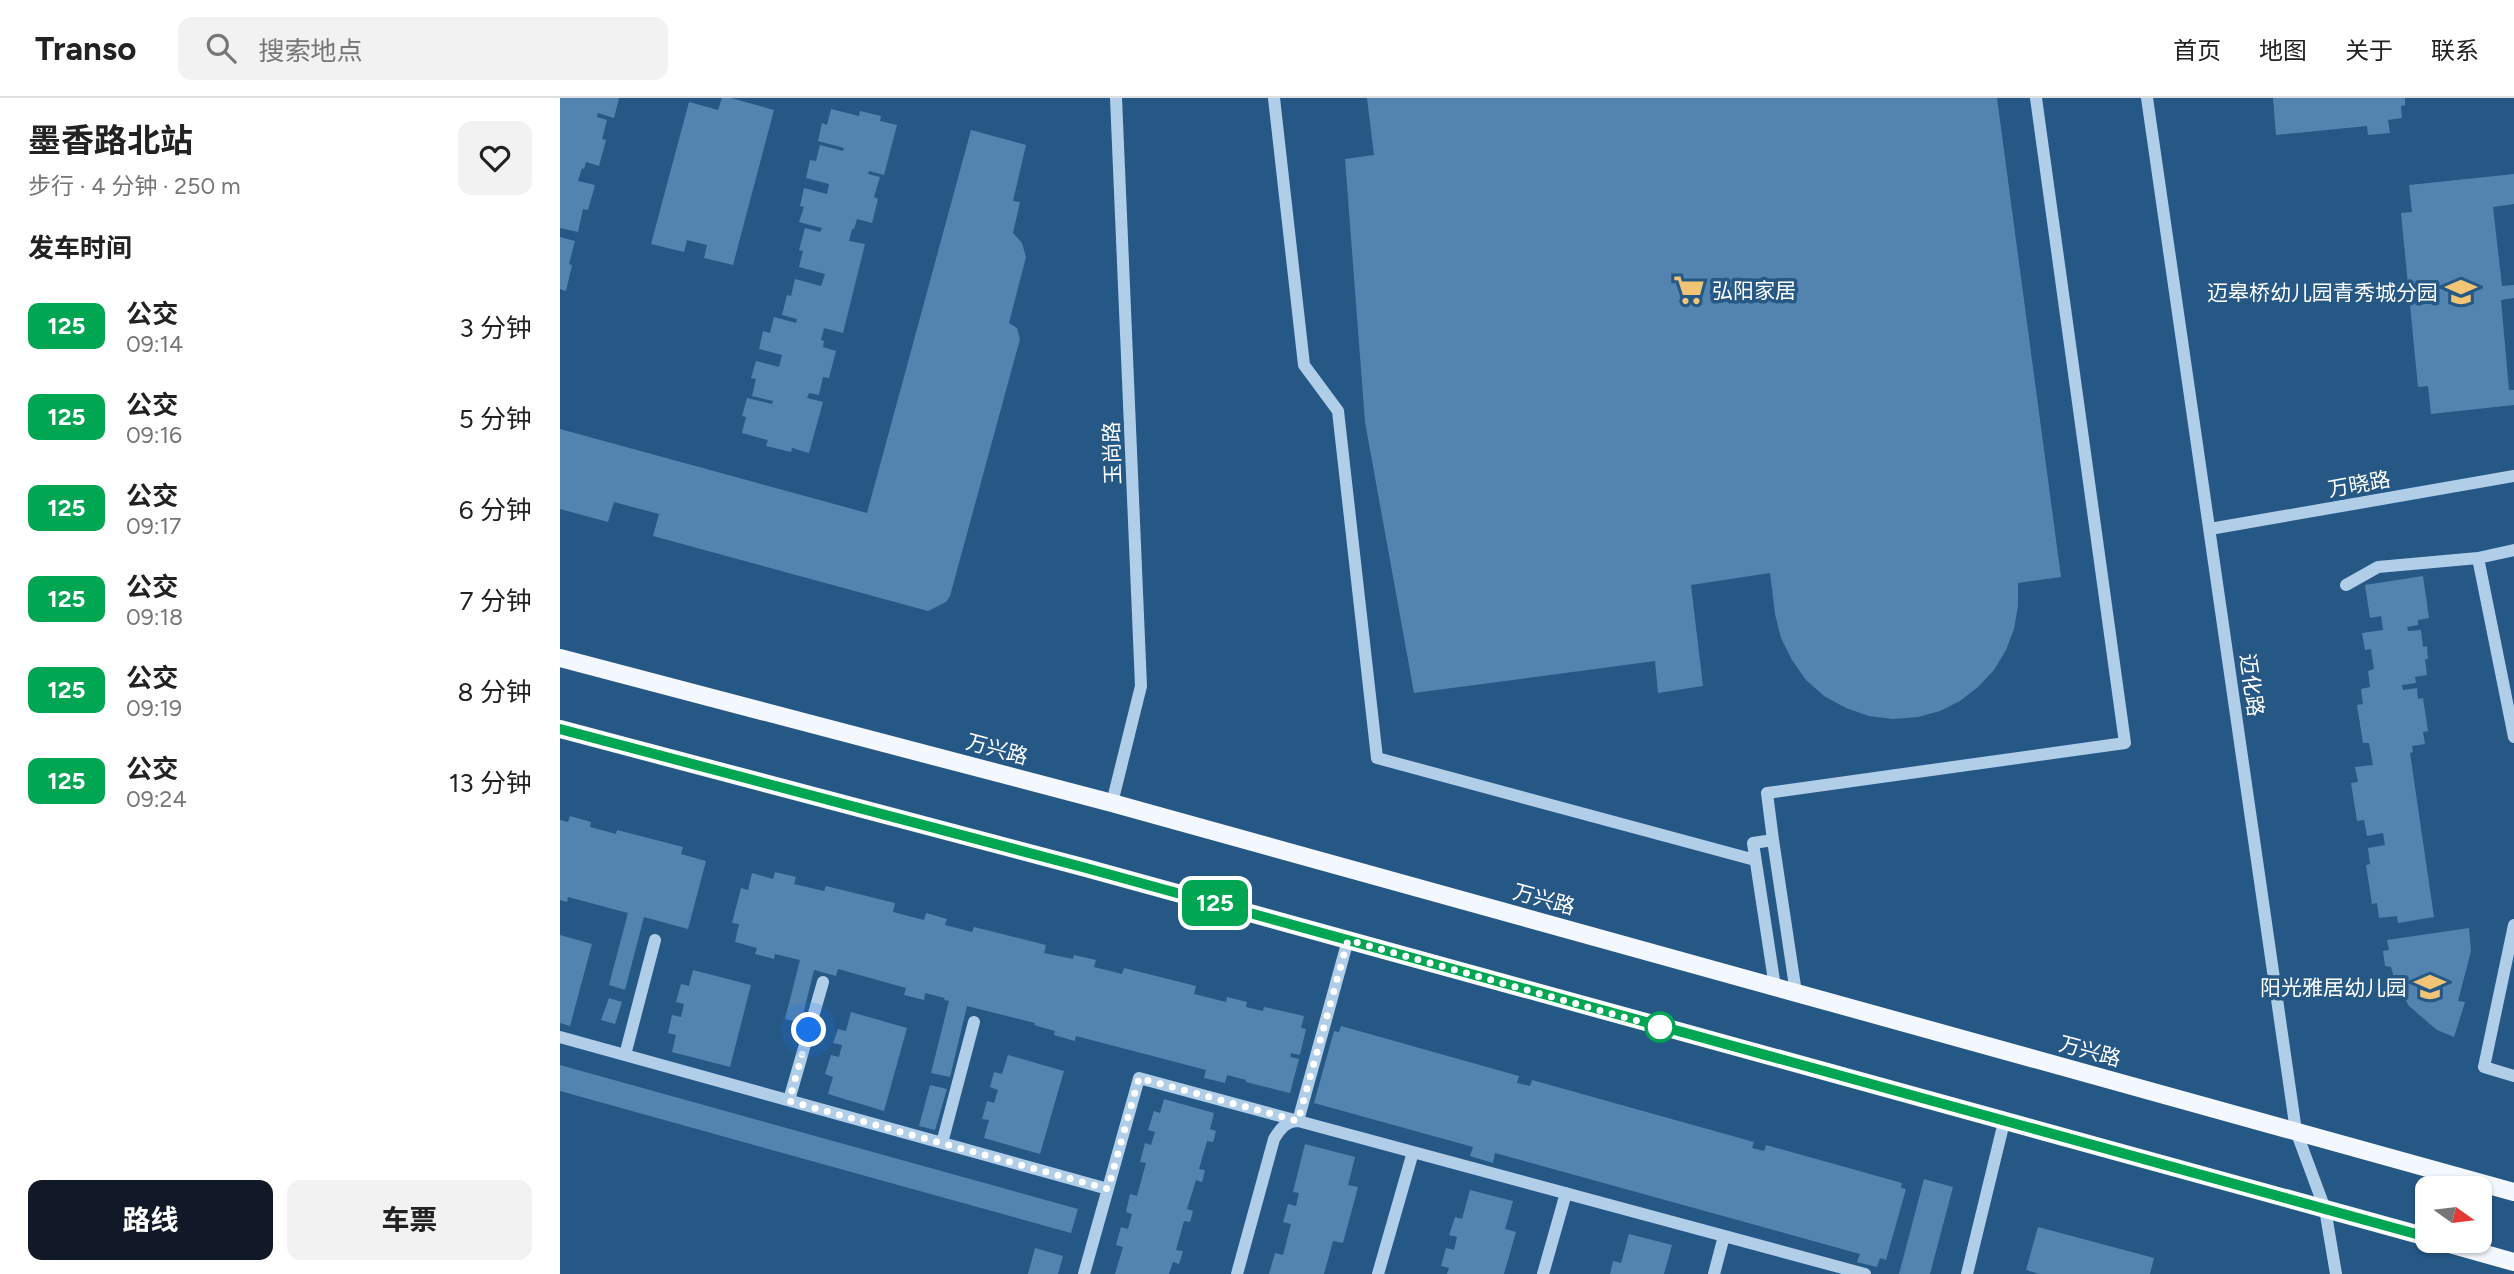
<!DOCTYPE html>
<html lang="zh">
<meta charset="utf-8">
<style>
:root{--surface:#fff;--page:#f2f2f2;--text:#222;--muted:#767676;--line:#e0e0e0;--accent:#111827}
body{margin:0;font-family:Figtree,"Noto Sans SC",sans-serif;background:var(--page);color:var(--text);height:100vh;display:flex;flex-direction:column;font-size:26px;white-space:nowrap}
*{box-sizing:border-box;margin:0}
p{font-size:23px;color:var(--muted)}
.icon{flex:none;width:38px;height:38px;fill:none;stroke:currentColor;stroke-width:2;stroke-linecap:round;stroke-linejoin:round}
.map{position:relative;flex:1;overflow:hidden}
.details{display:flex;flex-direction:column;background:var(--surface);width:560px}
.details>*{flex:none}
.badge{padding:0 14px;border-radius:10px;font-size:24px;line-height:46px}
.needle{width:46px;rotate:104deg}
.controls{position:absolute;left:1855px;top:1078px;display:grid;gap:14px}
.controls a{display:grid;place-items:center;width:77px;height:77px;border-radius:14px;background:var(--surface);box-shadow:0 2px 5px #0004;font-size:35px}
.you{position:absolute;width:35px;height:35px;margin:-18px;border:5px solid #fff;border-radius:50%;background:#1a73e8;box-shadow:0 0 0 10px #1a73e833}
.map>.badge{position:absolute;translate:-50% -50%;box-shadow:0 0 0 4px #fff}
h2{padding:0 28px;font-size:26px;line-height:63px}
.round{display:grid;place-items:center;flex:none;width:74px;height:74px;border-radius:14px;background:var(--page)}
.headline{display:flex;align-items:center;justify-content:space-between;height:119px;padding:0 28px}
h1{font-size:33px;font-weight:700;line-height:52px}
.button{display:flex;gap:14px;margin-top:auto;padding:14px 28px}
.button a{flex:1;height:80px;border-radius:14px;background:var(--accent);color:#fff;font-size:28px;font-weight:700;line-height:80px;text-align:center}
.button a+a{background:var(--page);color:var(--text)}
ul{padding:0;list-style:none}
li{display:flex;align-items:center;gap:21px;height:91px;padding:0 28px}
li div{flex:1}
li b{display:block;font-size:26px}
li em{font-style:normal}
li .badge{min-width:77px;font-weight:700;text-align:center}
header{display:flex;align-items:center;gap:42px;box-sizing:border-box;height:98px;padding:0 35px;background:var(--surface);border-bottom:2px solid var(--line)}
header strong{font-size:33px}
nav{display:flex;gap:38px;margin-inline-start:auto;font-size:24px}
.search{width:490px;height:63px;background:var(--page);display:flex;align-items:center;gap:18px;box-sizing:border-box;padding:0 24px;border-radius:14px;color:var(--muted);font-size:26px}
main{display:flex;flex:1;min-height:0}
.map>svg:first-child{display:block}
.building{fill:#5384b0}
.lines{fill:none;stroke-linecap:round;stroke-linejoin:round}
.minor{stroke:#b1cee8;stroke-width:12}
.major{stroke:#f3f8fe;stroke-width:18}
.line-casing{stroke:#fff;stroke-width:16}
.line{stroke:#00a651;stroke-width:10}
.walk{stroke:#fff;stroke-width:7;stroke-dasharray:0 12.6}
.stop-dot{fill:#fff;stroke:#00a651;stroke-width:3.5}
.labels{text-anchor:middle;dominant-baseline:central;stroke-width:7;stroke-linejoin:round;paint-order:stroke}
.poi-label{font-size:21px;fill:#fff;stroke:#265886;text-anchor:end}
.street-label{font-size:21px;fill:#fff;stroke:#265886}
</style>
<header>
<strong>Transo</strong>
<div class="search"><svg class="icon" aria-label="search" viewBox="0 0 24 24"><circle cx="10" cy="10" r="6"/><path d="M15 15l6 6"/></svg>搜索地点</div>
<nav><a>首页</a><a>地图</a><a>关于</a><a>联系</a></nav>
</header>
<main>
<section class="details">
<div class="headline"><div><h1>墨香路北站</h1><p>步行 · 4 分钟 · 250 m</p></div><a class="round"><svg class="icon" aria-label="heart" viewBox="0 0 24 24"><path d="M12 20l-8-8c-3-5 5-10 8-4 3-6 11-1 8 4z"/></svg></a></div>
<h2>发车时间</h2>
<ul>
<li><span class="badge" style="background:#00a651;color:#fff">125</span><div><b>公交</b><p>09:14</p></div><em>3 分钟</em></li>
<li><span class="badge" style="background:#00a651;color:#fff">125</span><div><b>公交</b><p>09:16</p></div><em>5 分钟</em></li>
<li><span class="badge" style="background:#00a651;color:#fff">125</span><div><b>公交</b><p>09:17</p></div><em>6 分钟</em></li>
<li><span class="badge" style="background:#00a651;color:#fff">125</span><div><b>公交</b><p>09:18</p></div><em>7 分钟</em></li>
<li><span class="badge" style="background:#00a651;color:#fff">125</span><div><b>公交</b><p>09:19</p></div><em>8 分钟</em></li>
<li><span class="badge" style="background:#00a651;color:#fff">125</span><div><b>公交</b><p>09:24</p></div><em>13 分钟</em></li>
</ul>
<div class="button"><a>路线</a><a>车票</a></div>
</section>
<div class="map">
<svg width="1954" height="1176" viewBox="0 0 1954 1176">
<rect width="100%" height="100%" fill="#265886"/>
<path class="building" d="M0,0h59l-5,20 -16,-5 -1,4 10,3 -5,19 4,1 -7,26 -13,-4 -2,7 -2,-1 -4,13 17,4 -7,25 -5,-1 -5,23 -18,-4z
M162,0h9l43,12 -41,155 -29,-7 3,-13 -20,-5 -3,12 -33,-8 38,-142 29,8z
M807,0h630l64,479 -43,6v23l-4,23 -8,21 -12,20 -16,17 -18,14 -20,10 -22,6 -25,2 -24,-3 -23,-8 -22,-12 -18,-16 -14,-20 -11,-22 -6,-24 -5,-41 -79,12 12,101 -45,7 -3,-32 -241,32 -49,-271 -20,-263 29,-4z
M1713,0h132v7l-4,1 1,12 -14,2 2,13 -22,2 -1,-9 -91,9z
M271,11l28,7 1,-5 21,5 -1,5 17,4 -13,50 -15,-4 -1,3 12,3 -6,20 4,2 -6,24 -15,-4 -3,10h-2l-3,12 16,3 -22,89 -19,-5 -3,12 3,1 -1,6 13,4 -7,27 -6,-1 -4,18 -10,-2 -2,5 16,4 -14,51 -17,-5 -1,4 -25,-6 2,-6 -26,-7 4,-16 -4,-1 5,-18 25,6 1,-3 -21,-5 4,-17 -5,-1 5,-17 23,6 3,-12 -23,-6 4,-18 7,2 4,-16 22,6 1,-4 -15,-4 5,-20 4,1 4,-17 26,7 4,-12 -26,-7 4,-16 -4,-1 6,-22 15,4 2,-4 -23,-6 5,-15 -4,-1 4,-18 23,6 2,-10 -23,-6 4,-18 6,1 4,-16 23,6 1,-3 -26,-7 4,-18 5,2z
M411,32l55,15 -13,56 7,1 -7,31 9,10 4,14 -17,66 8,5 3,11 -70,257 -4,6 -18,9 -275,-75 6,-22 -45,-12 -6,20 -48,-13v-80l307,84z
M1954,76v30l-21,3 9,79 12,-1v13l-13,2 8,90h5v15l-83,9 -3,-28 -10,1 -17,-174 11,-1 -3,-27z
M0,139l15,4 -6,23 3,1 -6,26 -6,-2z
M1863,478l6,42 -11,2v5l-11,2 1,4 13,-1 2,17 4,-1 1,13h-3l2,16 -12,2 1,6 -14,2 1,5 14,-2 1,11 5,-1 5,33 -5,1 2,12 -13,2 1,6 -3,1 24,164 -36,6 -1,-7 -18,2 -2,-15 -5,1 -6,-39 4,-1 -2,-16 17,-3 -2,-12 -16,3 -3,-16 -7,1 -6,-38 7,-1 -3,-15 18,-2 -4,-22h-6l-6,-38 6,-1 -2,-15 9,-2 -2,-16 6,-2 -3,-20 -6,1 -3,-17 21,-3 -2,-14 -11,2 -5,-33z
M10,718l21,6 -1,5 26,7 1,-4 66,17 -2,7 25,7 -18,68 -44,-12 -19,73 -16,-5 19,-72 -60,-16 -1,5 -7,-2v-80l8,2z
M215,774l21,5 -2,7 30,7 2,-5 69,17 -2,9 31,8 2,-7 21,6 -2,6 27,7 2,-5 72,18 -2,8 29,6 1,-4 22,5 -2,7 28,7 2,-6 72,18 -2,8 32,8 1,-5 20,5 -1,5 17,4 1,-4 40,9 -3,12 5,1 -6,26 -9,-2 -1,4 9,2 -9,34 -44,-11v-2l-19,-5 -2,8 -21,-5 2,-8 -130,-34 -1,5 -21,-6 1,-4 -21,-6 1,-2 -68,-17 -17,71 -19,-4 18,-72 -5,-1 1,-2 -20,-5 -1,7 -20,-5 2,-7 -68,-19 -2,7 -22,-6 -13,53 -16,-4 15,-59 -25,-6 -1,5 -19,-5 2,-6 -22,-6 4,-18 -7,-1 9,-35 7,2 4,-17 21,6z
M1909,830l2,23 -13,50 7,1 -11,35 -17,-7 -28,-24 -14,-25 -4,-14 -6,-1 -2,-15 6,-1 -2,-10z
M0,837l32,9 -22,82 -10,-3z
M133,872l58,15 -21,82 -58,-15 4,-17 -8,-2 4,-18 9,2 3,-13 -8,-2 5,-18 8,2z
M49,900l13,4 -7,22 -14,-4z
M291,914l56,16 -23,83 -56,-17 5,-17 -8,-3 6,-19 8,2 3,-12 -9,-2 5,-14 8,2z
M781,928l178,50 -2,7 13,3 2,-6 222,62 -2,6 12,3 2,-6 136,38 -1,5 5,1 -20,71 -6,-2 -3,9 -20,-5 3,-8 -365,-101 -2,10 -23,-7 3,-9 -159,-44 20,-72 5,1z
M448,957l56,16 -24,83 -56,-16 5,-18 -7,-1 5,-18 7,2 4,-13 -8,-3 4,-15 8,2z
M0,967l518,144 -7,24 -511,-142z
M370,987l17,4 -12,41 -16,-4z
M604,1001l50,14 -4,16 6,2 -3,11 -6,-1 -8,28 6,1 -3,12 -6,-2 -9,29 6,2 -3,11 -6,-1 -8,29 7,1 -4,13 -6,-2 -4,12h-54l8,-27 -7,-2 5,-18 7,2 4,-15 -6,-2 4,-18 7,2 9,-33 -6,-1 5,-19 6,2 4,-13 -7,-2 6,-19 6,2z
M745,1046l50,13 -7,28 10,2 -15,56 -10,-2 -9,33h-55l6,-21 8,2 8,-31 -8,-2 5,-18 8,2 3,-13 -6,-1z
M1364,1081l29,8 -23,87h-31z
M910,1092l43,11 -8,28 11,3 -12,42h-57l2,-6 -8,-2 5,-18 8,2 3,-13 -8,-2 6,-18 7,2z
M1478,1129l116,31 -4,16h-111l-13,-4z
M1069,1136l43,11 -8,29h-54l3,-13 8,2z
M475,1150l28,8 -5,18h-30z"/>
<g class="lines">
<path class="minor" d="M714,0l30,267 34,46 39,347 378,102
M1587,0l149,1033 29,78 11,65
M1650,431l304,-53
M1918,460l36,179
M1786,487l32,-18 100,-9 36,-8
M552,705l29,-117 -25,-588
M1213,742l-6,-47 358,-50 -89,-645
M1954,827l-30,142 30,9
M1215,889l-22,-144 20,-3 23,153
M0,939l548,152
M65,957l30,-115
M229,1002l34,-118
M382,1045l32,-121
M524,1176l55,-196 726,196
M677,1176l37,-135c6,-10 12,-18 24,-18l50,-181
M818,1176l35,-122
M983,1176l23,-81
M1154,1176l10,-38
M1407,1176l37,-152"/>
<path class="major" d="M0,560l552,145 1402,389
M0,631l526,139 1341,369
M1879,1143l75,21"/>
</g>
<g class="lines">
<defs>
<path id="line" d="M0,631l526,139 1341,369"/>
</defs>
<use href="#line" class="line-casing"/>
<use href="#line" class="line"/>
<path class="walk" d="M249,932l-20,71 319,88 31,-111 159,43 50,-181 315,88 -3,-1"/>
</g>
<defs>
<symbol id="supermarket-bare" viewBox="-9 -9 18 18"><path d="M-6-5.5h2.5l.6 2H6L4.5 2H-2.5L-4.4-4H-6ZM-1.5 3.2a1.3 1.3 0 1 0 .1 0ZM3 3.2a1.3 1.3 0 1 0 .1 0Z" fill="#f1c476" stroke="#265886" stroke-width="2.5" paint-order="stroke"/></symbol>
<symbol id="school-bare" viewBox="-9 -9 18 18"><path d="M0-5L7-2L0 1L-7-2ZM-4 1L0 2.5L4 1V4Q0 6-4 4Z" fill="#f1c476" stroke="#265886" stroke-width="2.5" paint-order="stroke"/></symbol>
</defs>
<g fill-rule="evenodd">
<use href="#supermarket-bare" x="1107" y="170" width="44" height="44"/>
<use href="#school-bare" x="1879" y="172" width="44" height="44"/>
<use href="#school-bare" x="1848" y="867" width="44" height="44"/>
</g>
<circle class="stop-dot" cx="1100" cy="929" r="14"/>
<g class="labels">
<g class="poi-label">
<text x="1152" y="192" text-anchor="start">弘阳家居</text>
<text x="1878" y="194">迈皋桥幼儿园青秀城分园</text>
<text x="1847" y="889">阳光雅居幼儿园</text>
</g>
<g class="street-label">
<text transform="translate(552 355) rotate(-92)">玉尚路</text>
<text transform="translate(1799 386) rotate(-10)">万晓路</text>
<text transform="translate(1692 587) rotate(82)">迈化路</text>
<text transform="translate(437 651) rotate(15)">万兴路</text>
<text transform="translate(984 801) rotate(15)">万兴路</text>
<text transform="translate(1530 953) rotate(15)">万兴路</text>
</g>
</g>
</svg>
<div class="controls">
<a><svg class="needle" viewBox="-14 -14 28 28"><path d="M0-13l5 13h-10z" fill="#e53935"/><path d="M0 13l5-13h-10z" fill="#767676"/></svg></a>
</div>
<div class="you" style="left:249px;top:932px"></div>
<b class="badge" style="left:655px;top:805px;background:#00a651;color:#fff">125</b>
</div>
</main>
